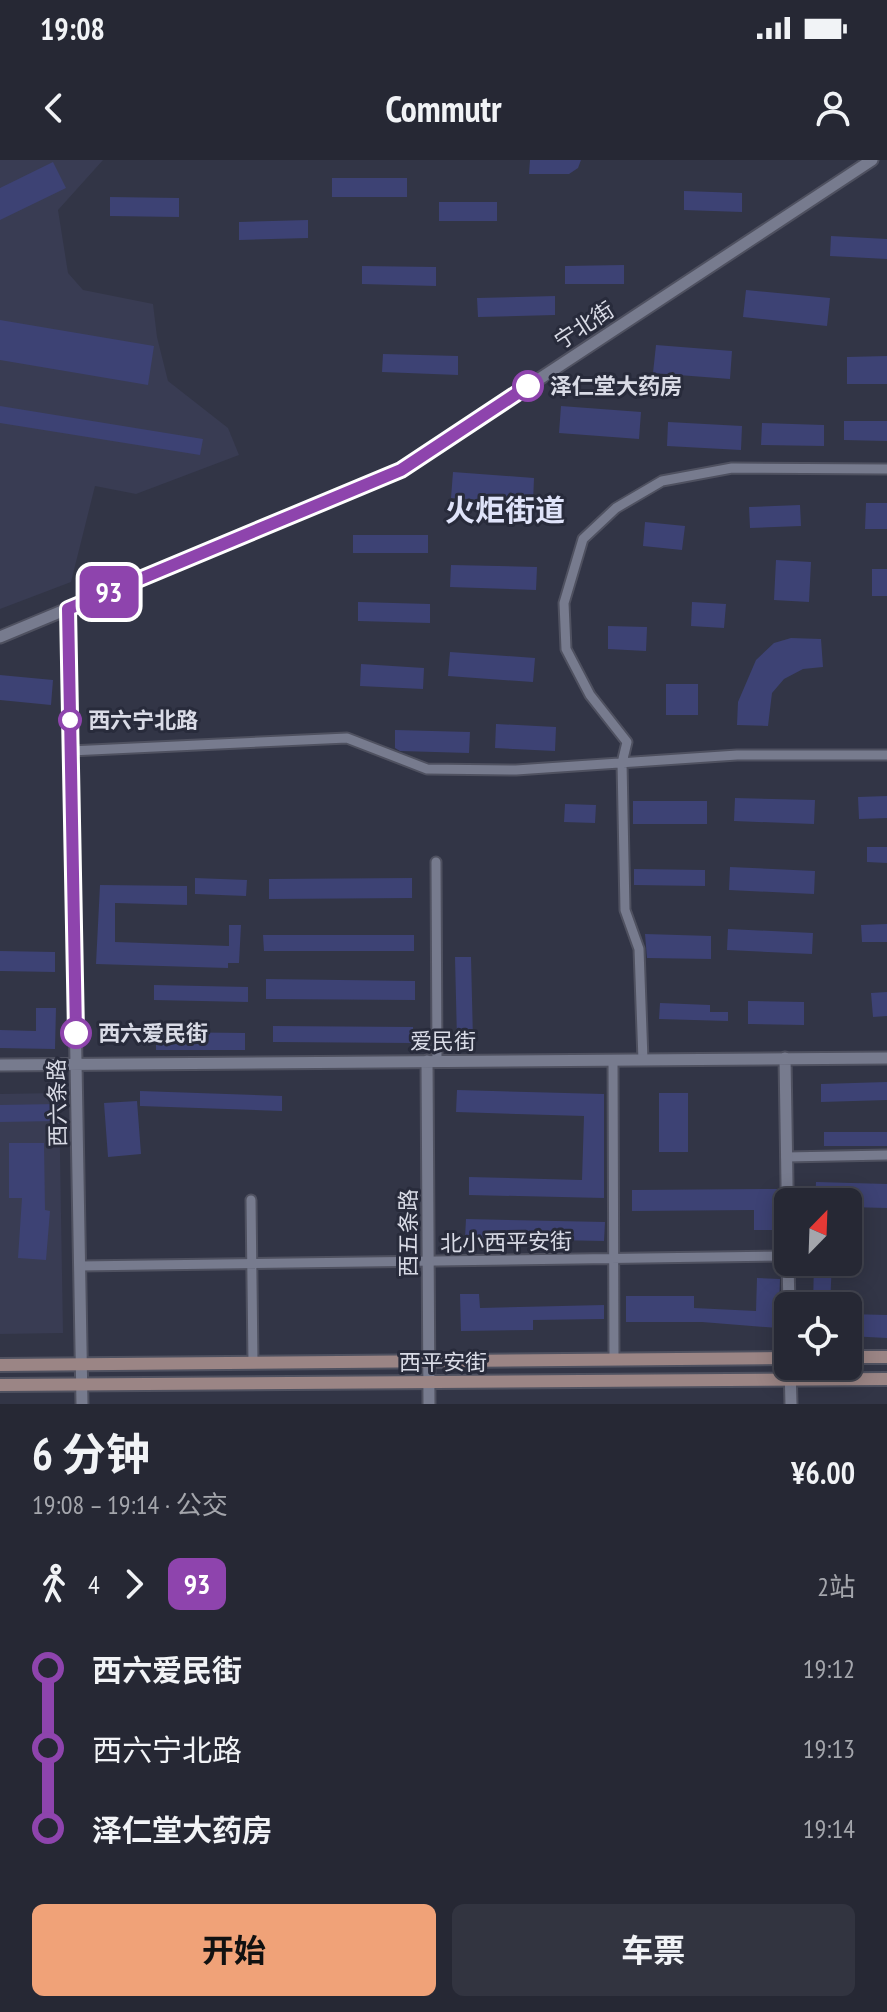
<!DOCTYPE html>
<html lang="zh">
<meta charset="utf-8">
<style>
:root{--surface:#262834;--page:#323440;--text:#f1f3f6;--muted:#a4a6ac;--line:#42444f;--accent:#f0a278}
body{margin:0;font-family:"PT Sans Narrow","Noto Sans SC",sans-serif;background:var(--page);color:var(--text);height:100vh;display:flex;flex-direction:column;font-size:30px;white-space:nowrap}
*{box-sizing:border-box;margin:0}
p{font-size:26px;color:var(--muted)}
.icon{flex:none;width:44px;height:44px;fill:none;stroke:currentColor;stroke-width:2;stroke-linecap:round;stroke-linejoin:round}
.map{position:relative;height:1244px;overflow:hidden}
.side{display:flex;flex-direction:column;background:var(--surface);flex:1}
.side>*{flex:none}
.badge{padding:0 16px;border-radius:12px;font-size:28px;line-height:52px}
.needle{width:52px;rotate:23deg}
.fabs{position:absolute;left:774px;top:1028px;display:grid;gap:16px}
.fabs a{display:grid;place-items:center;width:88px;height:88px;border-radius:12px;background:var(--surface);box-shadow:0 4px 20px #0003,0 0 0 2px var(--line);font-size:40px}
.map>.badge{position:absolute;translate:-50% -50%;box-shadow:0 0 0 4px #fff}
.legs{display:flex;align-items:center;gap:12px;height:88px;padding:0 32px;font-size:26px}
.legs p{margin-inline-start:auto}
.head{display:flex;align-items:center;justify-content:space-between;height:136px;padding:0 32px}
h1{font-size:44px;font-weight:700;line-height:60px}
.action{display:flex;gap:16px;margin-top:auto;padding:16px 32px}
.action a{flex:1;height:92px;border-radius:12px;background:var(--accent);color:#111;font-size:32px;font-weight:700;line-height:92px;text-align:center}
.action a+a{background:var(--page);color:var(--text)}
ul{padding:0 32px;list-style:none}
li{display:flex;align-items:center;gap:28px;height:80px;font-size:30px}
li i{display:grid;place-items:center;width:12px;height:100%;margin:0 10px;background:currentColor}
li i::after{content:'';width:20px;height:20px;margin:-10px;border:6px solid;border-radius:50%;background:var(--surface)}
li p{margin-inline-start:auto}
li:first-child i{background:linear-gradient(#0000 50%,currentColor 0)}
li:last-child i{background:linear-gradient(currentColor 50%,#0000 0)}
.status{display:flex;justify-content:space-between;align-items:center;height:56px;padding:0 40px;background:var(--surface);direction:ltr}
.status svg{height:22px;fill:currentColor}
header{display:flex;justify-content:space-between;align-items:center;height:104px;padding:0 32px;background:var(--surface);font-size:36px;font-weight:700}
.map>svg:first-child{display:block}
.built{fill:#393c53}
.building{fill:#3d4274}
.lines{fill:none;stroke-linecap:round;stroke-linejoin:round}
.minor-casing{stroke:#4f5160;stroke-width:13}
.tertiary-casing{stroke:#4f5160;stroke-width:15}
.secondary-casing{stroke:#4f5160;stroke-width:16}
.minor{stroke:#777b8e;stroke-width:9}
.tertiary{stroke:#777b8e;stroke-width:11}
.secondary{stroke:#9b8585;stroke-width:12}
.line-1-casing{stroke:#fff;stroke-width:18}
.line-1{stroke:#8e44ad;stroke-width:12}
.stop-1-dot{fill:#fff;stroke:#8e44ad;stroke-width:4}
.labels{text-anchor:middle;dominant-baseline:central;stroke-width:6;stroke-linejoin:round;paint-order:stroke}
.street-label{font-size:22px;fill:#d9dbe6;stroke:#282b3b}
.stop-label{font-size:22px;font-weight:bold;fill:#d9dbe6;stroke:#282b3b;text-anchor:start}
.district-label{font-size:30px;font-weight:bold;fill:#dfe3f9;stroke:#282b3b}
</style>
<div class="status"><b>19:08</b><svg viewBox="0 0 49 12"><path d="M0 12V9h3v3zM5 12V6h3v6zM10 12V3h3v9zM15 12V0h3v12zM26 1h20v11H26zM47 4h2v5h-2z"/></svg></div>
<header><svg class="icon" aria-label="back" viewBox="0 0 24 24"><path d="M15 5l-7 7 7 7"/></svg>Commutr<svg class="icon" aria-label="person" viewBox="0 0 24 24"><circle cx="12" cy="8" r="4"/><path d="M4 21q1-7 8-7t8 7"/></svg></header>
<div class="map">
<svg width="887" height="1244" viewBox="0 0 887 1244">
<rect width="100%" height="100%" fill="#323546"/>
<path class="built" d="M0,0h103l-45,50 10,63 15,17 70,14 4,33 11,44 60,47 11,27 -103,39 -41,-8 -24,96 -71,27z
M59,933l4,240 -63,1v-240z"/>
<path class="building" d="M530,0h51l-3,8 -9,6h-40z
M53,2l13,26 -66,32v-32z
M332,18h75v19h-75z
M684,31l58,2v19l-58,-2z
M110,37l69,1v19l-69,-1z
M439,42h58v19h-58z
M308,60v18l-69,2v-18z
M831,76l56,3v20l-57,-3z
M624,105v19h-59v-18z
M362,106l74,1v19l-74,-2z
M746,130l84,8 -3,28 -84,-9z
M555,136v19l-77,2 -1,-19z
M0,160l154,26 -6,39 -148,-25z
M656,185l76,6 -2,28 -77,-6z
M383,194l75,2v19l-76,-3z
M887,196v28h-40v-27z
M0,246l203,33 -3,16 -200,-32z
M561,246l80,6 -2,27 -80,-6z
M844,261h43v20l-43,-1z
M668,262l74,4 -1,24 -74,-4z
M762,263l62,2v21l-63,-1z
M453,312l81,6 -1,25 -82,-5z
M866,343h21v26h-22z
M800,345l1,21 -51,2 -1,-21z
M645,362l40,4 -3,24 -39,-4z
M353,375h75v18h-75z
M776,400l35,2 -2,40 -35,-2z
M451,405l86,2 -1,23 -86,-3z
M872,409h15v27h-15z
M358,442l72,2v19l-72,-2z
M692,442l34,2 -2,24 -33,-2z
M608,466l39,1 -1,24 -38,-2z
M791,478l30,1 2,28 -20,2 -19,10 -12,14 -4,33 -31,-1 1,-23 18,-42 18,-17z
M450,492l85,6 -2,24 -85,-6z
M361,504l63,4 -1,21 -63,-3z
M0,515l53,5 -2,25 -51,-5z
M666,524h32v31h-32z
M496,564l60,3 -1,24 -60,-3z
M395,570l75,2 -1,21 -69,-2 -5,-3z
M887,636v22l-28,1 -1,-22z
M735,638l80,2 -1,24 -80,-3z
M633,641h74v23h-74z
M565,644l31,1 -1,18 -31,-1z
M867,687h20v16l-20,-1z
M730,707l85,4 -1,23 -85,-4z
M634,709l71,1v16l-71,-1z
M195,718l52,2 -1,16 -51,-2z
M412,718v20l-143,1v-20z
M100,725l87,1v19l-72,-2v39l114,4v-21h12l-2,38h-11v5l-132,-4z
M887,764v18h-25l-1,-17z
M728,769l85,4 -1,21 -85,-4z
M645,774l66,2v23l-64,-1z
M263,775h151v16h-150z
M0,791l55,1v20l-55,-1z
M455,797h16l2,83h-16z
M266,819l149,2v19l-149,-1z
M154,825l94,2v15l-94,-2z
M887,832v24l-14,1 -2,-24z
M748,841l56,1v23l-56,-1z
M660,843l50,2v7h18v9l-69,-2z
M36,848h20l-1,41 -55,-1v-18l36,1z
M273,866l140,1v16l-140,-1z
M156,872l89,1v17h-89z
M887,922v18l-66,2v-18z
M457,930l147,4v104l-135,-3v-18l113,3 2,-64 -128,-4z
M140,931l142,5v15l-142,-5z
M659,933h29v59h-29z
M137,941l4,53 -33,3 -4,-54z
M58,944v17l-58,1v-17z
M824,972h63v14h-63z
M9,983h35l1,67 5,1 -4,49 -28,-2 4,-60h-13z
M816,1022l71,2v24l-39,-1v-5h-33z
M777,1029v41h-23v-20l-122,1v-21z
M466,1059l139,3 -1,19 -139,-3z
M814,1102h18l-2,44h-17z
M757,1118l23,1 -2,49 -76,-6h-76v-26h68v12l62,3z
M460,1134h19l1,14 124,-3v14l-71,1v10l-72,1z
M848,1154l39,1v23l-39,-2z"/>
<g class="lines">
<defs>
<path id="minor" d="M70,591l277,-13 80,31 89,1 221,-15h150
M436,702l1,199
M613,900l1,299
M643,900l-4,-111 -14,-39 -3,-147 5,-21 -37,-47 -24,-46 -2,-46 19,-64 33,-31 46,-27 70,-13 155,1
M786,997l101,-2
M251,1040l2,163
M80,1106l708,-10"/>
<path id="tertiary" d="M68,449l14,795
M0,477l401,-167 471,-310
M785,898l3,189
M427,901l2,343
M0,905l887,-7
M788,1102l1,44
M790,1206l1,38"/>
<path id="secondary" d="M848,1197h39
M0,1205l788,-7
M0,1225l887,-6"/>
</defs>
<use href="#minor" class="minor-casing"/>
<use href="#tertiary" class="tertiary-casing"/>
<use href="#secondary" class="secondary-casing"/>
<use href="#minor" class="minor"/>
<use href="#tertiary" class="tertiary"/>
<use href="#secondary" class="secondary"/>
</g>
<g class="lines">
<defs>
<path id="line-1" d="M76,873l-8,-424 333,-139 127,-84"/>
</defs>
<use href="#line-1" class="line-1-casing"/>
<use href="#line-1" class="line-1"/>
</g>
<g class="stop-1-dot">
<circle cx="528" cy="226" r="14"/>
<circle cx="70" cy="560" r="10"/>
<circle cx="76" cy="873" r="14"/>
</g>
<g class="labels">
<g class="street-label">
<text transform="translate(584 165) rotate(-33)">宁北街</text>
<text x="443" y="881">爱民街</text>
<text transform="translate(57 943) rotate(-91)">西六条路</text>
<text transform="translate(408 1073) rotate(-90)">西五条路</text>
<text transform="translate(506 1082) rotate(-1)">北小西平安街</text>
<text x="443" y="1202">西平安街</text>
</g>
<g class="stop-label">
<text x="550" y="226">泽仁堂大药房</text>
<text x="88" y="560">西六宁北路</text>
<text x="98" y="873">西六爱民街</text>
</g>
<g class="district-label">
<text x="505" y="349">火炬街道</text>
</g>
</g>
</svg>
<div class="fabs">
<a><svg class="needle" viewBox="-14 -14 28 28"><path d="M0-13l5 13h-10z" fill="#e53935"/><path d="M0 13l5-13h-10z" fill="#a4a6ac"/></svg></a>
<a><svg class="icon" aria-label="locate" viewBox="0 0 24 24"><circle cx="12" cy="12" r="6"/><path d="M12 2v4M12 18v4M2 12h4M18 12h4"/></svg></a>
</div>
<b class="badge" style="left:109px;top:432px;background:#8e44ad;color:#fff">93</b>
</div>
<section class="side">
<div class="head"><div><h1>6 分钟</h1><p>19:08 – 19:14 · 公交</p></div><b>¥6.00</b></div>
<div class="legs"><svg class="icon" aria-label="walk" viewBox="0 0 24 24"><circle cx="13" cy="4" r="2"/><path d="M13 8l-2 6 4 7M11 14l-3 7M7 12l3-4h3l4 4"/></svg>4<svg class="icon" aria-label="forward" viewBox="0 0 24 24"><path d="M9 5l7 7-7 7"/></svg><b class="badge" style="background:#8e44ad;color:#fff">93</b><p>2站</p></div>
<ul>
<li><i style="color:#8e44ad"></i><b>西六爱民街</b><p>19:12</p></li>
<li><i style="color:#8e44ad"></i><span>西六宁北路</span><p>19:13</p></li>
<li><i style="color:#8e44ad"></i><b>泽仁堂大药房</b><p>19:14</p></li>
</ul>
<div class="action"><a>开始</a><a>车票</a></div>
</section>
